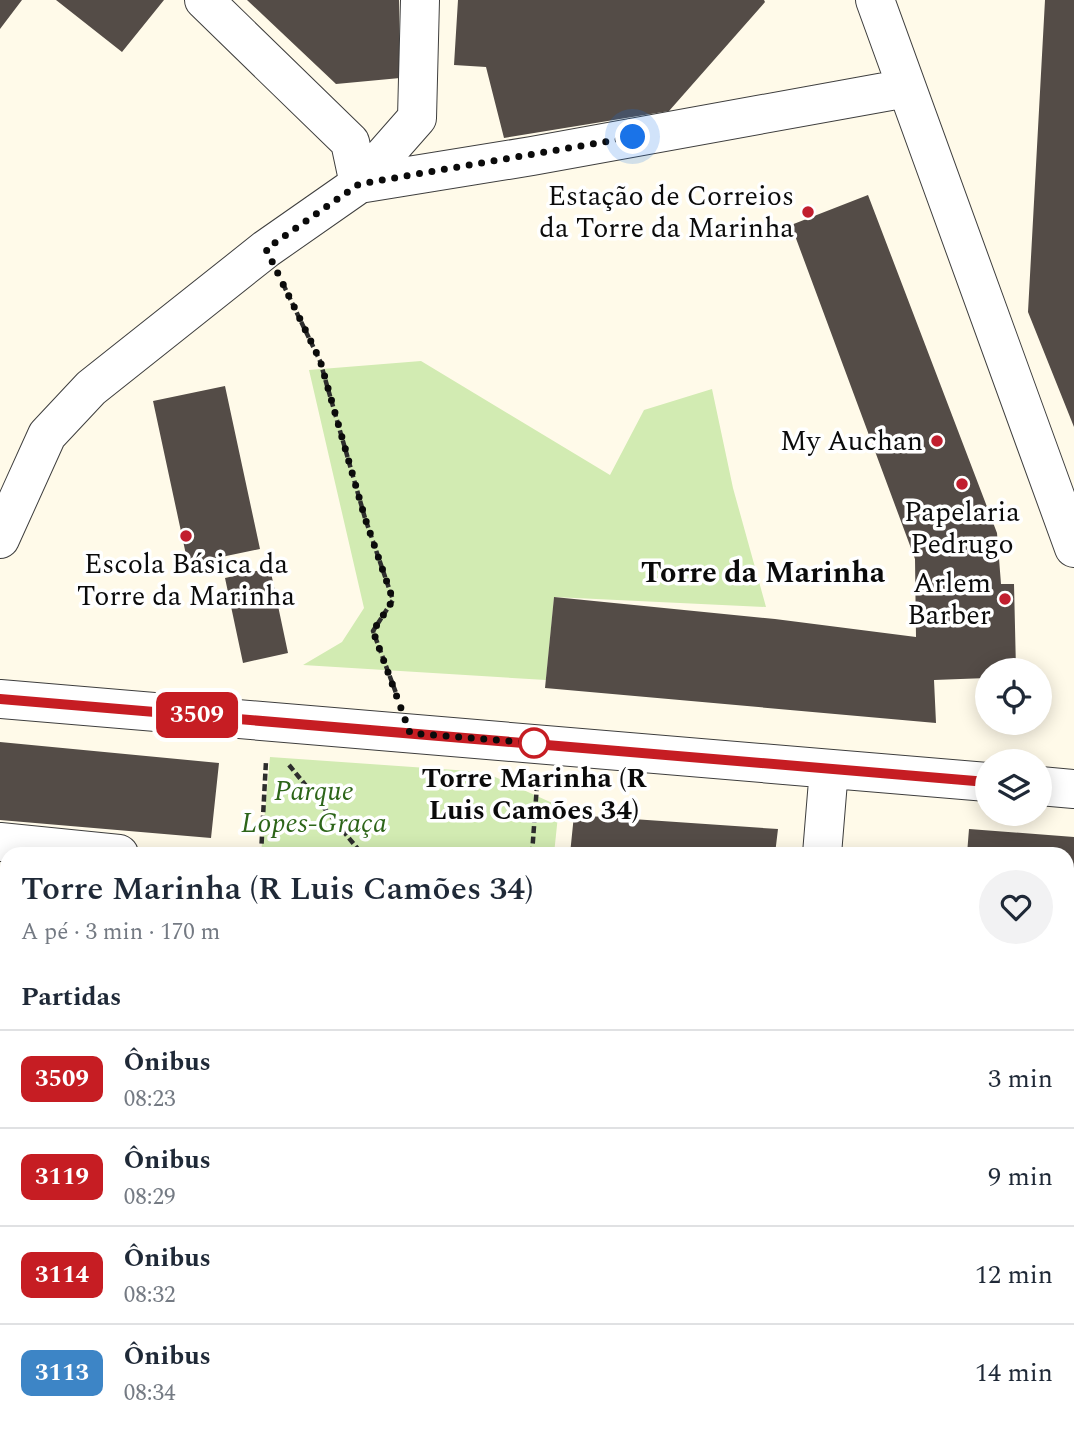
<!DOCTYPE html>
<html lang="pt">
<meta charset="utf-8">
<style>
:root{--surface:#fff;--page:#f2f2f3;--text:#1f2937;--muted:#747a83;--line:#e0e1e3}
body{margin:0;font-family:Spectral,serif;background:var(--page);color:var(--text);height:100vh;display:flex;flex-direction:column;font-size:26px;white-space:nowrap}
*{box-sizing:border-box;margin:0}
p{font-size:23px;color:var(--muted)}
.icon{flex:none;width:38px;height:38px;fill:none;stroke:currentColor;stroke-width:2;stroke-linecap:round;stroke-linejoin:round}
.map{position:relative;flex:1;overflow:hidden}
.panel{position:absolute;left:0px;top:847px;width:1074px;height:588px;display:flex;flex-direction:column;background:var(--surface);border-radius:21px 21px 0 0;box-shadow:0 4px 18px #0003}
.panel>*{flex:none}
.badge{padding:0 14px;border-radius:10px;font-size:24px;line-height:46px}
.buttons{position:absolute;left:975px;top:658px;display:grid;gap:14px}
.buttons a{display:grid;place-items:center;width:77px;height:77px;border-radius:50%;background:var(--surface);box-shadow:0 4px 18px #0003;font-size:35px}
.you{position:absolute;width:35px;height:35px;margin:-18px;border:5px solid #fff;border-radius:50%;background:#1a73e8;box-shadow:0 0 0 10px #1a73e833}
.map>.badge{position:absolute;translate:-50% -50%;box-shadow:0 0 0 4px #fff}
h2{padding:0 21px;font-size:26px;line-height:63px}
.round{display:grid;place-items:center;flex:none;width:74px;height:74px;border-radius:37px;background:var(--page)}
.head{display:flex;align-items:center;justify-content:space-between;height:119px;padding:0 21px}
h1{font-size:33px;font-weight:600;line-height:52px}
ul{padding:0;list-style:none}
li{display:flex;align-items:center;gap:21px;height:98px;padding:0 21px;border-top:2px solid var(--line)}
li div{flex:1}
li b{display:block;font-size:26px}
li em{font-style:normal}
li .badge{min-width:77px;font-weight:700;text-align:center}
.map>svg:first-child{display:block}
.grass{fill:#d2ebb2}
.building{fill:#544c47}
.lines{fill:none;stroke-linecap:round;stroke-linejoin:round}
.minor-casing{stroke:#3e3e3e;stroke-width:40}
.path{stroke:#2d2d2d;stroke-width:4.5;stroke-dasharray:7 3.5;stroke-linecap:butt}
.minor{stroke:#fff;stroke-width:38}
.line-casing{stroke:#fff;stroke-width:16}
.line{stroke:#c61d23;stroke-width:10}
.walk{stroke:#0b0b0b;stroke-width:7;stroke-dasharray:0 12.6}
.poi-dot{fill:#c11e2e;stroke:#fff;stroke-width:2.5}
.stop-dot{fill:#fff;stroke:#c61d23;stroke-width:3.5}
.labels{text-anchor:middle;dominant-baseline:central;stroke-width:7;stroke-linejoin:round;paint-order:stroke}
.poi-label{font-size:28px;fill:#0b0b0b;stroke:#fff;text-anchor:end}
.stop-label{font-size:28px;font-weight:bold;fill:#0b0b0b;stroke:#fff}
.park-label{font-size:28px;font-style:italic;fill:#2d6519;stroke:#fff}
.neighbourhood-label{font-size:30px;font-weight:bold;fill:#0b0b0b;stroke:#fff}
</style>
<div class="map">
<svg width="1074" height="1435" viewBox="0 0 1074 1435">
<rect width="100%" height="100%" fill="#fffae9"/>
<path class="grass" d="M421,361l189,114 34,-65 68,-21 21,99 33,119 -212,-10 -8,83 -243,-15 39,-23 22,-34 -55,-238z
M270,757l214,15 75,34 -5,48h-293z
M707,1428h101l1,7h-117z"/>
<path class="building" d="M0,0h22l-22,29z
M56,0h108l-42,52z
M247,0h152l1,78 -64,6z
M458,0h306l1,2 -96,109 -165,27 -18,-71 -32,-2z
M1045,0h29v427l-46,-115z
M868,195l129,338 4,51h13l2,86h-29v8l-53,2 2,43 -391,-35 9,-91 221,22 141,18 -1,-78 -124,-334z
M225,386l35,163 -72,15 -35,-163z
M270,568l18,85 -45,10 -18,-85z
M0,742l219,21 -8,75 -211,-18z
M574,815l204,14 -3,25h-205z
M969,829l105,8v88h-6v-71h-101z
M0,889h7v91l-7,-1z
M0,1023h7v91l-7,-1z
M1068,1193h6v90l-6,-1z
M0,1197l7,1v77l-7,-1z
M7,1409v19h199l-18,7h-188v-23z
M571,1428h116v7l-116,-1z"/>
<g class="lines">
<defs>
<path id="minor" d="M204,0l146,142 9,42
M875,0l199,548
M359,184l58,-66 3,-118
M0,539l47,-104 44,-47 175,-139 93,-65 173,-28 375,-68
M0,699l987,83
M1040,786l34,3
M0,842l119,12
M822,854l7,-85
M1068,967l6,1
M0,997l7,1
M0,1130l7,1
M1068,1136l6,1
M0,1289l7,1
M1068,1314h6
M515,1428l7,7
M824,1428l2,7
M1007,1428l1,7
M310,1435l20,-7"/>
</defs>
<use href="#minor" class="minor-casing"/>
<path class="path" d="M283,284l37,77 45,157 28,82 -20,31 23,62
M289,765l73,89
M261,854l5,-93
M532,854l5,-69
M1068,1416l6,-1"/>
<use href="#minor" class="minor"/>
</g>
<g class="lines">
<defs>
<path id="line" d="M0,699l987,83"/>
</defs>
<use href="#line" class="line-casing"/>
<use href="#line" class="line"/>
<path class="walk" d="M534,743l-124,-10 -37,-102 20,-31 -28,-82 -45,-158 -54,-111 93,-65 274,-47"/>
</g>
<g class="poi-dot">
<circle cx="808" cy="212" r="7"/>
<circle cx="937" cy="441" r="7"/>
<circle cx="962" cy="484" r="7"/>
<circle cx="186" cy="536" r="7"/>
<circle cx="1005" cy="599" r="7"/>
</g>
<circle class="stop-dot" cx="534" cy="743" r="14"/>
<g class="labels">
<g class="poi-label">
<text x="794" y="196">Estação de Correios<tspan x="794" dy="32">da Torre da Marinha</tspan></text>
<text x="923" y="441">My Auchan</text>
<text x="962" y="512" text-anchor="middle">Papelaria<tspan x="962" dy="32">Pedrugo</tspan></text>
<text x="186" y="564" text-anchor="middle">Escola Básica da<tspan x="186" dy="32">Torre da Marinha</tspan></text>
<text x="991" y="583">Arlem<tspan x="991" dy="32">Barber</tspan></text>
</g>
<g class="stop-label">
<text x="534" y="778">Torre Marinha (R<tspan x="534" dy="32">Luis Camões 34)</tspan></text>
</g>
<g class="park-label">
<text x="314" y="791">Parque<tspan x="314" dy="32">Lopes-Graça</tspan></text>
</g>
<g class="neighbourhood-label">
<text x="763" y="573">Torre da Marinha</text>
</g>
</g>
</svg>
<div class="buttons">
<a><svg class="icon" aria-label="locate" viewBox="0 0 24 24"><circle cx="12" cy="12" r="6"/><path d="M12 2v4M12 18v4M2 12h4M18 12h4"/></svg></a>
<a><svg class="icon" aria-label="layers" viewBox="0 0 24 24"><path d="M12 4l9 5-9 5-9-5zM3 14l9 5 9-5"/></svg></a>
</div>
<div class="you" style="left:633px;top:137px"></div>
<b class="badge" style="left:197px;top:715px;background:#c61d23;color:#fff">3509</b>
<section class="panel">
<div class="head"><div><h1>Torre Marinha (R Luis Camões 34)</h1><p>A pé · 3 min · 170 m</p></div><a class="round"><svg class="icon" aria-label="heart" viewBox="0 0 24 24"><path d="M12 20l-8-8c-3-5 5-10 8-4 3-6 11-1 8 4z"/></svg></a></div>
<h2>Partidas</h2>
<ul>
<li><span class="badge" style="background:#c61d23;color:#fff">3509</span><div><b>Ônibus</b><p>08:23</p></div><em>3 min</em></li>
<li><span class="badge" style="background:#c61d23;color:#fff">3119</span><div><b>Ônibus</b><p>08:29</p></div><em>9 min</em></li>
<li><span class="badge" style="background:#c61d23;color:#fff">3114</span><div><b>Ônibus</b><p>08:32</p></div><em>12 min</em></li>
<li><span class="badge" style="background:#3d85c6;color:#fff">3113</span><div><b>Ônibus</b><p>08:34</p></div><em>14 min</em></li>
</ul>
</section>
</div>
